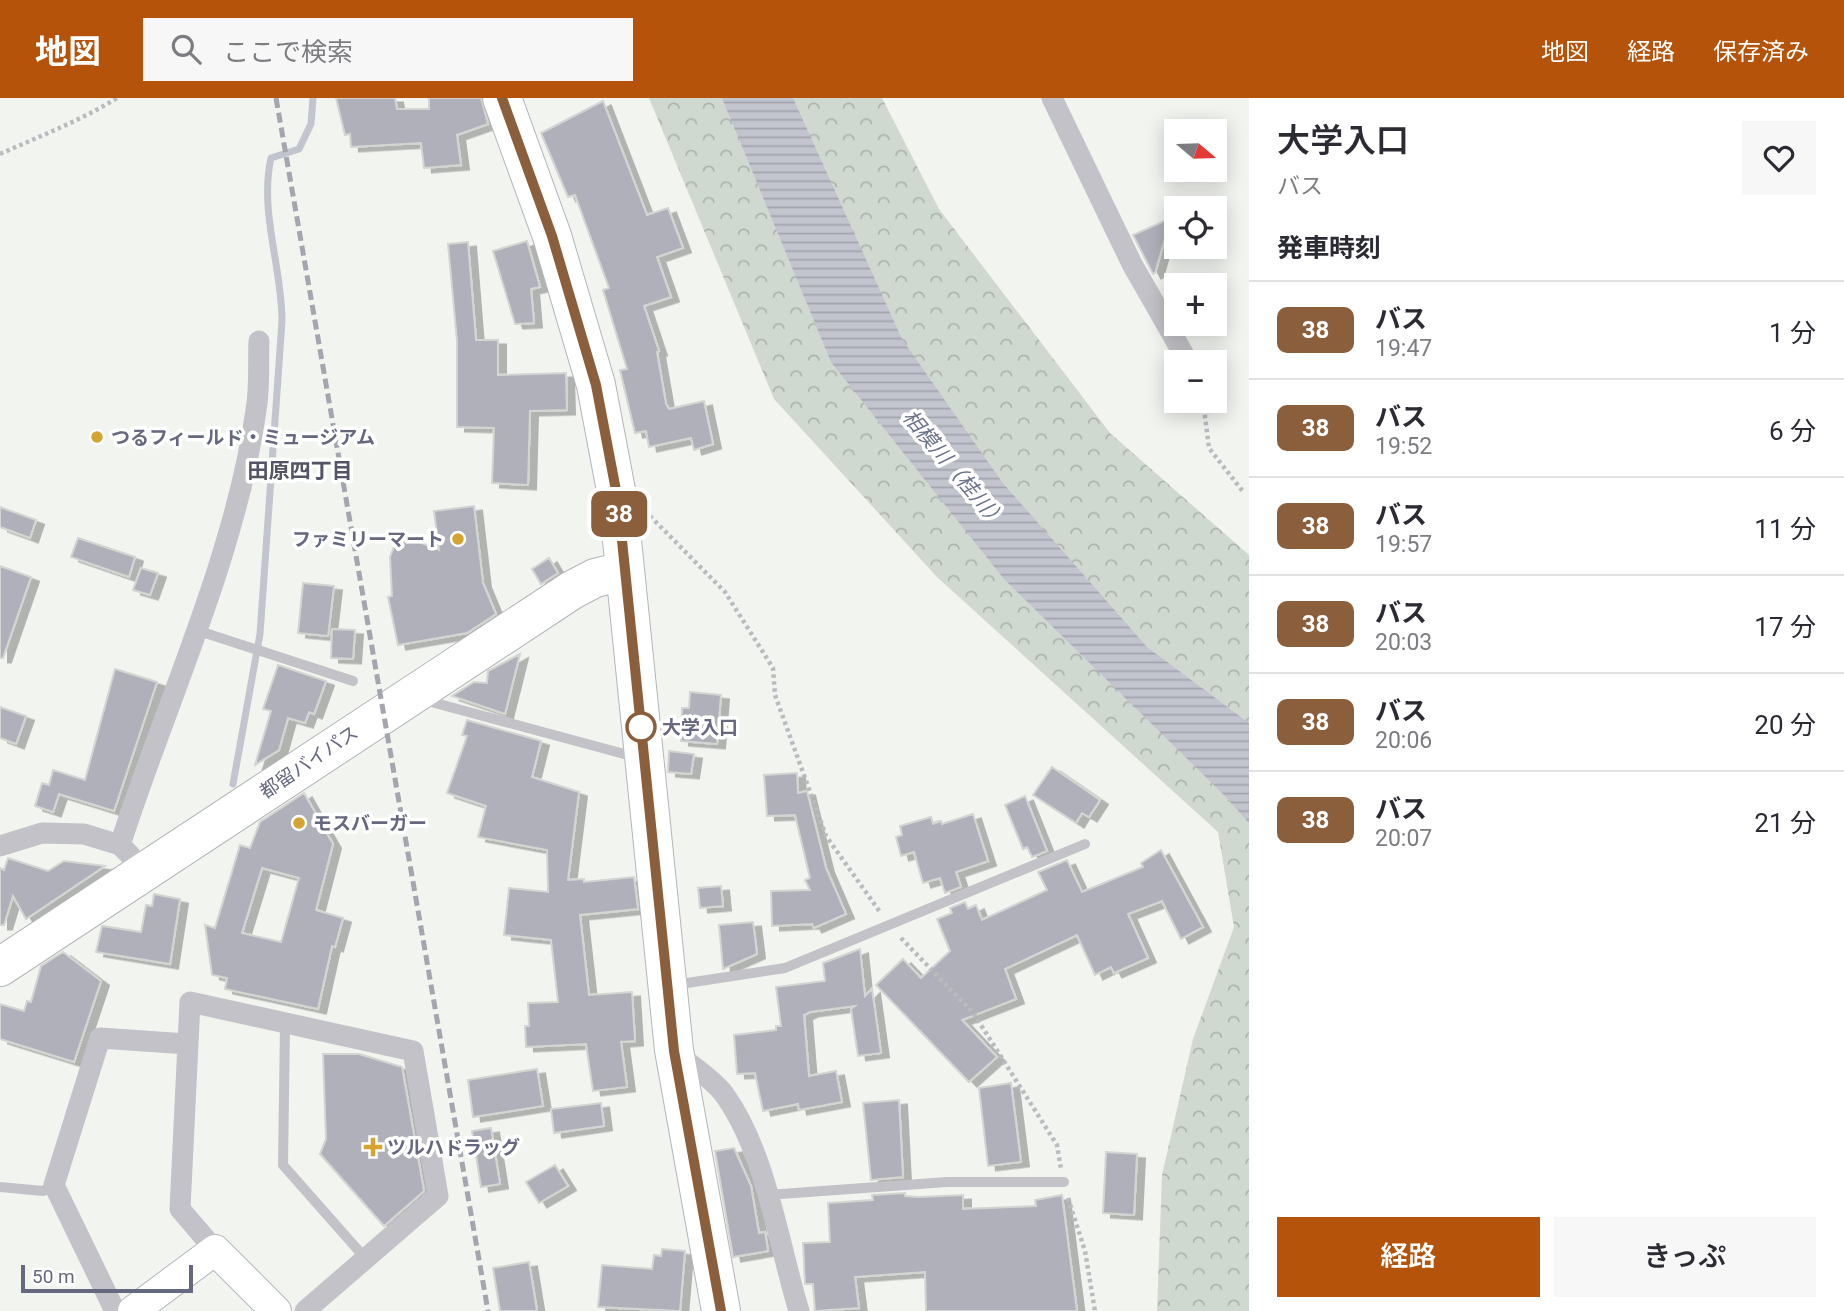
<!DOCTYPE html>
<html lang="ja">
<meta charset="utf-8">
<style>
:root{--surface:#fff;--page:#f7f7f7;--text:#2b2b33;--muted:#7c7c81;--line:#e1e1e2;--accent:#b45309}
body{margin:0;font-family:Roboto,"Noto Sans JP",sans-serif;background:var(--page);color:var(--text);height:100vh;display:flex;flex-direction:column;font-size:26px;white-space:nowrap}
*{box-sizing:border-box;margin:0}
p{font-size:23px;color:var(--muted)}
.icon{flex:none;width:38px;height:38px;fill:none;stroke:currentColor;stroke-width:2;stroke-linecap:round;stroke-linejoin:round}
.map{position:relative;flex:1;overflow:hidden}
.panel{display:flex;flex-direction:column;background:var(--surface);width:595px}
.panel>*{flex:none}
.badge{padding:0 14px;border-radius:10px;font-size:24px;line-height:46px}
.needle{width:46px;rotate:109deg}
.controls{position:absolute;left:1164px;top:21px;display:grid;gap:14px}
.controls a{display:grid;place-items:center;width:63px;height:63px;border-radius:0px;background:var(--surface);box-shadow:0 4px 18px #0003;font-size:35px}
.scale{position:absolute;left:21px;bottom:18px;width:172px;box-sizing:border-box;padding-left:7px;border:4px solid #65687f;border-top:0;font-size:19px;line-height:24px;white-space:nowrap;color:#65687f;-webkit-text-stroke:5px #fff;paint-order:stroke}
.map>.badge{position:absolute;translate:-50% -50%;box-shadow:0 0 0 4px #fff}
h2{padding:0 28px;font-size:26px;line-height:63px}
.round{display:grid;place-items:center;flex:none;width:74px;height:74px;border-radius:0px;background:var(--page)}
.summary{display:flex;align-items:center;justify-content:space-between;height:119px;padding:0 28px}
h1{font-size:33px;font-weight:600;line-height:52px}
.button{display:flex;gap:14px;margin-top:auto;padding:14px 28px}
.button a{flex:1;height:80px;border-radius:0px;background:var(--accent);color:#fff;font-size:28px;font-weight:600;line-height:80px;text-align:center}
.button a+a{background:var(--page);color:var(--text)}
ul{padding:0;list-style:none}
li{display:flex;align-items:center;gap:21px;height:98px;padding:0 28px;border-top:2px solid var(--line)}
li div{flex:1}
li b{display:block;font-size:26px}
li em{font-style:normal}
li .badge{min-width:77px;font-weight:700;text-align:center}
header{display:flex;align-items:center;gap:42px;box-sizing:border-box;height:98px;padding:0 35px;background:var(--accent);color:#fff}
header strong{font-size:33px}
nav{display:flex;gap:38px;margin-inline-start:auto;font-size:24px}
.search{width:490px;height:63px;background:var(--page);display:flex;align-items:center;gap:18px;box-sizing:border-box;padding:0 24px;border-radius:0px;color:var(--muted);font-size:26px}
main{display:flex;flex:1;min-height:0}
.map>svg:first-child{display:block}
.forest{fill:url(#forest-crowns)}
.water{fill:url(#water-rules)}
.lines{fill:none;stroke-linecap:round;stroke-linejoin:round}
.stream{stroke:#c2c5ce;stroke-width:7}
.building{fill:#afb0b9;stroke:#d4d5d3;stroke-width:2;fill-rule:evenodd;filter:url(#shadow)}
.secondary-casing{stroke:#b6b7be;stroke-width:32}
.highway-casing{stroke:#b4b5b9;stroke-width:40}
.path{stroke:#bbbbbf;stroke-width:4.5;stroke-dasharray:3.5 3.5;stroke-linecap:butt}
.lane{stroke:#c2c2c8;stroke-width:10}
.street{stroke:#c2c2c8;stroke-width:21}
.secondary{stroke:#fff;stroke-width:30}
.highway{stroke:#fff;stroke-width:38}
.rail{stroke:#a4a5ad;stroke-width:5;stroke-dasharray:10 5;stroke-linecap:butt}
.line-casing{stroke:#fff;stroke-width:16}
.line{stroke:#8b5e3c;stroke-width:10}
.poi-dot{fill:#d4a330;stroke:#fff;stroke-width:2.5}
.stop-dot{fill:#fff;stroke:#8b5e3c;stroke-width:3.5}
.labels{text-anchor:middle;dominant-baseline:central;stroke-width:7;stroke-linejoin:round;paint-order:stroke}
.poi-label{font-size:19px;font-weight:bold;fill:#65687f;stroke:#fff;text-anchor:start}
.stop-label{font-size:19px;font-weight:bold;fill:#65687f;stroke:#fff;text-anchor:start}
.street-label{font-size:19px;fill:#65687f;stroke:#fff}
.water-label{font-size:21px;font-style:italic;fill:#6b738a;stroke:#fff}
.neighbourhood-label{font-size:21px;font-weight:bold;fill:#535465;stroke:#fff}
</style>
<header>
<strong>地図</strong>
<div class="search"><svg class="icon" aria-label="search" viewBox="0 0 24 24"><circle cx="10" cy="10" r="6"/><path d="M15 15l6 6"/></svg>ここで検索</div>
<nav><a>地図</a><a>経路</a><a>保存済み</a></nav>
</header>
<main>
<div class="map">
<svg width="1249" height="1213" viewBox="0 0 1249 1213">
<defs>
<pattern id="forest-crowns" width="20" height="18" patternUnits="userSpaceOnUse" patternTransform="scale(1.75)"><rect width="20" height="18" fill="#d0d9d0"/><path d="M2 6a3 3 0 1 1 6 0M12 15a3 3 0 1 1 6 0" fill="none" stroke="#acb4ae"/></pattern>
<pattern id="water-rules" width="6" height="5" patternUnits="userSpaceOnUse" patternTransform="scale(1.75)"><rect width="6" height="5" fill="#c2c5ce"/><path d="M0 2.5h6" fill="none" stroke="#a1a4ac"/></pattern>
<filter id="shadow"><feDropShadow dx="8" dy="4.5" stdDeviation="0" flood-color="#0004"/></filter>
</defs>
<rect width="100%" height="100%" fill="#f2f4f0"/>
<path class="forest" d="M649,0h233l57,111 171,224 139,122v756h-92l5,-136 31,-136 41,-112 -16,-95 -281,-255 -163,-178z"/>
<path class="water" d="M722,0h71l109,241 100,143 145,165 102,76v100l-27,-30 -218,-214 -173,-217z"/>
<g class="lines">
<path class="stream" d="M233,686l27,-150 22,-313c0,-54 -23,-110 -11,-163l28,-9 12,-25 2,-26"/>
</g>
<path class="building" d="M336,0h59l2,11h32v-11h52l7,26 -31,11 4,30 -37,3 -3,-25 -70,4 -1,-13 -5,1z
M603,3l44,114 21,-7 15,40 -26,9 14,40 -27,9 15,45 -2,1 9,52 3,5 35,-8 9,43 -19,6 -3,-12 -42,9 -3,-16 -11,2 -15,-63 7,-1 -24,-79 6,-2 -34,-93 -7,2 -27,-64z
M1171,120l-16,55 -2,1 -20,-39z
M527,143l13,46 -9,2 3,34 -19,1 -22,-73z
M468,144l8,98h22v35l68,-2 1,37 -37,1 -2,74 -36,-2 2,-55 -37,-1v-86l-9,-97z
M474,408l9,77 13,31 -29,19 -69,12 -10,-48 4,-1 -2,-39 9,-23 40,16 -5,-39z
M0,409l36,13 -6,18 -30,-11z
M78,440l57,19 -6,20 -58,-20z
M549,460l9,15 -17,11 -9,-15z
M0,468l31,11 -28,81h-3z
M141,470l17,5 -8,22 -17,-5z
M303,485l31,3 -6,50 -30,-3z
M332,531l23,1 -2,29 -22,-1z
M520,556l-15,60 -53,-18 22,-14 13,1 1,-12z
M278,567l48,16 -12,33 -5,-2 -4,11 -17,-5 -9,32 -24,15 16,-54 -8,-2z
M115,571l42,13 -43,129 -55,-17 -6,18 -18,-6 7,-23 7,2 4,-15 32,10z
M690,594l31,3 -4,49 -36,-3 1,-33h7z
M0,609l26,9 -10,28 -16,-6z
M467,622l74,21 -9,36 47,15 -11,88 16,-1v3l50,-5 4,32 -58,6 9,80 43,-3 3,49 -14,1 6,45 -34,4 -7,-47 -60,3 -1,-21h4l-1,-23 30,-1 -7,-62 -47,-5 5,-47 39,4 -1,-42 -69,-13 8,-31 -39,-13 20,-57 -5,-1z
M669,653l25,3 -3,20 -23,-2z
M1052,669l48,33 -11,17 -7,-4 -6,10 -43,-28z
M797,675l1,20 9,-2 19,77 20,46 -32,14 -2,-4 -40,2 -1,-35 39,-1 -5,-10 5,-2 -15,-63 -28,1 -3,-41z
M304,695l29,51 -17,66 27,8 -8,29 -3,-1 -14,63 -93,-20 2,-11 -15,-3 -7,-50 10,3 25,-83 10,3 10,-26zM262,770l37,10 -18,64 -39,-9z
M1025,698l22,55 -15,6 -5,-10 -4,2 -18,-44z
M973,716l15,47 -32,11 5,15 -16,6 -5,-15 -17,5 -9,-31 -13,4 -5,-19 6,-2 -2,-9 31,-9 2,7 8,-3 1,3z
M1161,752l42,77 -22,12 -19,-38 -34,13 20,44 -34,15 -3,-6 -16,8 -18,-40 -72,34 11,30 -54,21 35,37 -28,25 -93,-97 27,-26 18,19 29,-27 -13,-32 15,-6 -2,-5 15,-6 3,7 8,-4 6,15 65,-30 -9,-18 29,-12 15,32 61,-25 -2,-4z
M8,760l40,13 16,-10 41,5 -79,53 -13,-23 -9,29h-4v-57l4,2z
M721,788l2,20 -23,2 -2,-20z
M154,796l26,5 -10,65 -74,-12 6,-26 39,6 5,-27 6,1z
M753,824l4,32 -34,15 -4,-44z
M860,851l5,47 7,-7 9,64 -23,3 -7,-47 4,-3 -45,6 -6,3 5,61 27,-5 6,31 -43,8 -1,-6 -35,7 -8,-38 -18,1 -3,-39 42,-5v-4h5l-5,-39 49,-6 -2,-18z
M63,854l38,29 -27,81 -74,-23v-35l24,7 3,-10 4,1 10,-36z
M323,956h36l43,13 22,124 -40,35 -64,-72 6,-15z
M537,971l6,37 -70,11 -5,-37z
M1011,985l10,79 -33,4 -9,-78z
M899,1002l4,77 -32,3 -8,-77z
M601,1005l3,23 -50,7 -3,-24z
M491,1030l9,56 -19,3 -9,-56z
M734,1050l17,38 8,47 6,-1 3,19 -35,6 -18,-106z
M1106,1054l31,2 -3,61 -31,-2z
M555,1067l13,21 -29,17 -13,-21z
M905,1095v3l13,1 45,-2v14l73,-3 -1,-6 27,-5 15,116h-151l-1,-39 -70,5 4,31 -44,3 -2,-27h-8l-2,-41 27,-1 -2,-39 45,-3 -1,-5z
M662,1151l23,2 -5,60 -82,-4 4,-42 50,4 2,-14 7,1z
M529,1164l8,49h-37l-7,-43z"/>
<g class="lines">
<defs>
<path id="secondary" d="M133,1213l82,-61 61,61"/>
<path id="highway" d="M502,0l50,138 44,149 22,116 56,549 47,261
M0,869l572,-377 23,-12 29,-7"/>
</defs>
<use href="#secondary" class="secondary-casing"/>
<use href="#highway" class="highway-casing"/>
<path class="path" d="M0,56c40,-18 80,-33 117,-56
M1203,303l6,47 35,45
M650,418l75,76 48,76 2,27 51,141 54,76
M901,840l73,76 83,131 4,24
M1068,1100l17,53 10,60"/>
<path class="lane" d="M196,532l157,51
M424,602l215,58
M674,887l111,-17 300,-124
M285,927l-2,140 82,93
M0,1089l43,4 11,-6
M767,1097l180,-13h117"/>
<path class="street" d="M1052,0l80,166 56,98
M120,747c45,-140 116,-290 136,-435 4,-22 2,-46 3,-69
M0,748l42,-13 42,1 36,11 10,10 8,19
M675,954c15,13 37,26 49,42 42,58 54,148 75,217
M215,1152l-35,-41 10,-207 223,49 25,145 -133,115
M115,1213l-61,-126 46,-147 87,6"/>
<use href="#secondary" class="secondary"/>
<use href="#highway" class="highway"/>
<path class="rail" d="M276,0l212,1213"/>
</g>
<g class="lines">
<defs>
<path id="line" d="M502,0l50,138 44,149 22,116 56,550 47,260"/>
</defs>
<use href="#line" class="line-casing"/>
<use href="#line" class="line"/>
</g>
<g class="poi-dot">
<circle cx="97" cy="339" r="7"/>
<circle cx="458" cy="441" r="7"/>
<circle cx="299" cy="725" r="7"/>
<path d="M369.5 1038.5h7v7h7v7h-7v7h-7v-7h-7v-7h7z"/>
</g>
<circle class="stop-dot" cx="641" cy="629" r="14"/>
<g class="labels">
<g class="poi-label">
<text x="111" y="339">つるフィールド・ミュージアム</text>
<text x="444" y="441" text-anchor="end">ファミリーマート</text>
<text x="313" y="725">モスバーガー</text>
<text x="387" y="1049">ツルハドラッグ</text>
</g>
<g class="stop-label">
<text x="662" y="629">大学入口</text>
</g>
<g class="street-label">
<text transform="translate(309 664) rotate(-34)">都留バイパス</text>
</g>
<g class="water-label">
<text transform="translate(954 371) rotate(50)">相模川（桂川）</text>
</g>
<g class="neighbourhood-label">
<text x="300" y="373">田原四丁目</text>
</g>
</g>
</svg>
<div class="controls">
<a><svg class="needle" viewBox="-14 -14 28 28"><path d="M0-13l5 13h-10z" fill="#e53935"/><path d="M0 13l5-13h-10z" fill="#7c7c81"/></svg></a>
<a><svg class="icon" aria-label="locate" viewBox="0 0 24 24"><circle cx="12" cy="12" r="6"/><path d="M12 2v4M12 18v4M2 12h4M18 12h4"/></svg></a>
<a>+</a>
<a>−</a>
</div>
<div class="scale">50 m</div>
<b class="badge" style="left:619px;top:416px;background:#8b5e3c;color:#fff">38</b>
</div>
<section class="panel">
<div class="summary"><div><h1>大学入口</h1><p>バス</p></div><a class="round"><svg class="icon" aria-label="heart" viewBox="0 0 24 24"><path d="M12 20l-8-8c-3-5 5-10 8-4 3-6 11-1 8 4z"/></svg></a></div>
<h2>発車時刻</h2>
<ul>
<li><span class="badge" style="background:#8b5e3c;color:#fff">38</span><div><b>バス</b><p>19:47</p></div><em>1 分</em></li>
<li><span class="badge" style="background:#8b5e3c;color:#fff">38</span><div><b>バス</b><p>19:52</p></div><em>6 分</em></li>
<li><span class="badge" style="background:#8b5e3c;color:#fff">38</span><div><b>バス</b><p>19:57</p></div><em>11 分</em></li>
<li><span class="badge" style="background:#8b5e3c;color:#fff">38</span><div><b>バス</b><p>20:03</p></div><em>17 分</em></li>
<li><span class="badge" style="background:#8b5e3c;color:#fff">38</span><div><b>バス</b><p>20:06</p></div><em>20 分</em></li>
<li><span class="badge" style="background:#8b5e3c;color:#fff">38</span><div><b>バス</b><p>20:07</p></div><em>21 分</em></li>
</ul>
<div class="button"><a>経路</a><a>きっぷ</a></div>
</section>
</main>
